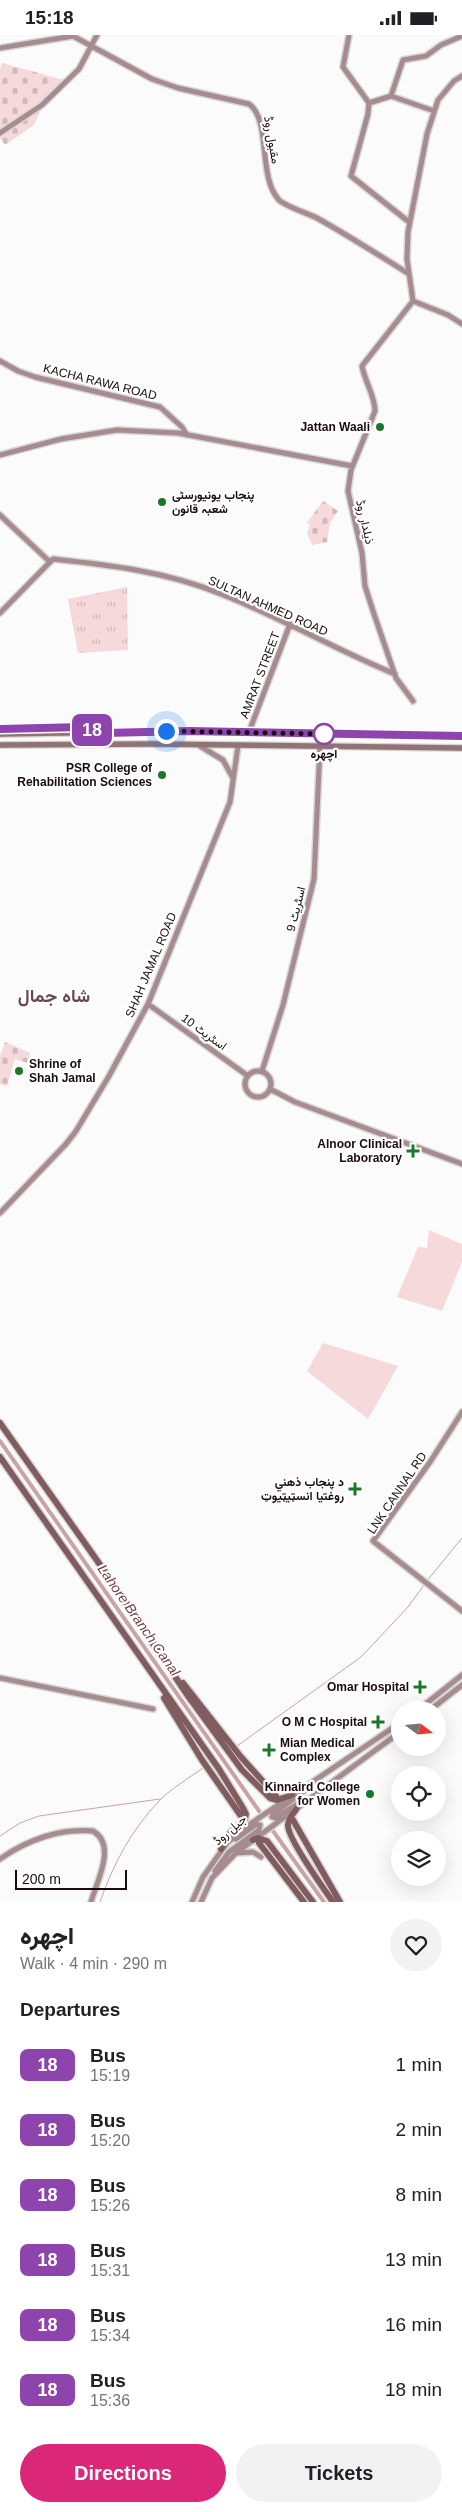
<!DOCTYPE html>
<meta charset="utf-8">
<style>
:root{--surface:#fff;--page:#f2f2f2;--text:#202124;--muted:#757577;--accent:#db2777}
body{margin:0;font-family:Arial,Vazirmatn,sans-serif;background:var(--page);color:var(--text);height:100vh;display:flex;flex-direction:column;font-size:19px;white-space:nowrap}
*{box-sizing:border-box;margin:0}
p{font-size:16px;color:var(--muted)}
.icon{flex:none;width:28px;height:28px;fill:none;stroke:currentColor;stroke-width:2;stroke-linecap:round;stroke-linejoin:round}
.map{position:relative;height:1867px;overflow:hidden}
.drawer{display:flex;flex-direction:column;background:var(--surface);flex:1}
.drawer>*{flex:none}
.badge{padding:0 10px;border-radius:8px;font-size:18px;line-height:32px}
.needle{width:32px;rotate:106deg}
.fabs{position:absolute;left:391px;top:1666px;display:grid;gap:10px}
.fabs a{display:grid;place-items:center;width:55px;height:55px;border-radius:50%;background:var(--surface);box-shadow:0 5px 20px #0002;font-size:25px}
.scale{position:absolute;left:15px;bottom:12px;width:112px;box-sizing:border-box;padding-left:5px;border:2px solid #190b0d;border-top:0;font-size:14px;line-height:18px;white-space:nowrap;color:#190b0d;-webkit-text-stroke:4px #fff;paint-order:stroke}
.you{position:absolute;width:25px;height:25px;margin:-12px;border:4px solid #fff;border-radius:50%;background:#1a73e8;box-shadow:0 0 0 8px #1a73e833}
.map>.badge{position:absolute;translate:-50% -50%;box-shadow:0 0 0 2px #fff}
h2{padding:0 20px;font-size:19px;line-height:45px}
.round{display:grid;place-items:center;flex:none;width:52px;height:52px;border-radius:26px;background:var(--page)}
.head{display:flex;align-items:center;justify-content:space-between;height:85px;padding:0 20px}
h1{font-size:24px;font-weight:800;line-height:38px}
.action{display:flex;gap:10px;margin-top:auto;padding:10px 20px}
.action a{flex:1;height:58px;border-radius:30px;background:var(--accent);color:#fff;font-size:20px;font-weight:800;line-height:58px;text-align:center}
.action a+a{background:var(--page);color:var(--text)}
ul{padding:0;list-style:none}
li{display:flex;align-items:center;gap:15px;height:65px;padding:0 20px}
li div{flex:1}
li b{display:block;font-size:19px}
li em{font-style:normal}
li .badge{min-width:55px;font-weight:700;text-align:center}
.status{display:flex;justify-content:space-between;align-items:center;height:35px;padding:0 25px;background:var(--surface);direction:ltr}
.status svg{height:14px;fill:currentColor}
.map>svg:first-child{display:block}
.grass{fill:url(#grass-tufts)}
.cemetery{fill:url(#cemetery-stones)}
.green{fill:#f5d9db}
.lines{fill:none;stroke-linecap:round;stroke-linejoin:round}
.stream{stroke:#caa3a6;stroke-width:1}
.canal{stroke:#caa3a6;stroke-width:4}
.secondary-casing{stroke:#d7d5d5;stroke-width:8}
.primary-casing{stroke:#d7d5d5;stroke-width:8}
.highway-casing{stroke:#d7d5d5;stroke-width:9}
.secondary{stroke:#a68c8e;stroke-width:5}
.primary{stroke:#927375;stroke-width:5.5}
.highway{stroke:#805c5f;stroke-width:6}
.line-casing{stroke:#fff;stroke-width:11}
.line{stroke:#8e44ad;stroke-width:8}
.walk{stroke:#190b0d;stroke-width:5;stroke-dasharray:0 9}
.poi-dot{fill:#1a7828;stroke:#fff;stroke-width:2}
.stop-dot{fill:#fff;stroke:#8e44ad;stroke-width:2.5}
.labels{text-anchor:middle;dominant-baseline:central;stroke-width:4.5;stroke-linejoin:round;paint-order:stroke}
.street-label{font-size:12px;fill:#190b0d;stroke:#fff}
.poi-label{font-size:12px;font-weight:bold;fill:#190b0d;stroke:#fff;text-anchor:end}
.stop-label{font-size:12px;font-weight:bold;fill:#190b0d;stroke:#fff}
.water-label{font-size:14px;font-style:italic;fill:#753e44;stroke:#fff}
.district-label{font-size:18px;font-weight:bold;fill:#69484b;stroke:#fff}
</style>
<div class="status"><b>15:18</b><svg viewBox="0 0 49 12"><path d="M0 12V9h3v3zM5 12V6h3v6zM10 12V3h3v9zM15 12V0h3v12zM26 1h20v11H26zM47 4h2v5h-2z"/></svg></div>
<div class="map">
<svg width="462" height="1867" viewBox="0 0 462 1867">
<defs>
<pattern id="grass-tufts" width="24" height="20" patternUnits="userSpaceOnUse" patternTransform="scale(1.25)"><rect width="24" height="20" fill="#f5d9db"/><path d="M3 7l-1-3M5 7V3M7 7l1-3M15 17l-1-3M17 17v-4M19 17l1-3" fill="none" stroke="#d1b9bb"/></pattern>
<pattern id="cemetery-stones" width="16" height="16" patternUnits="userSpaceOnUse" patternTransform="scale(1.25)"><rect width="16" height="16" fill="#f5d9db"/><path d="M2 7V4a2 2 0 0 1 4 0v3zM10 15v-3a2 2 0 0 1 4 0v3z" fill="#d1b9bb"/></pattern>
</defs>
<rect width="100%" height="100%" fill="#fbfbfb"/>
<path class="grass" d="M127,552l1,63 -50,3 -10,-54z"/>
<path class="cemetery" d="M2,28l62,17 -18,19 -12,26 -29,20 -5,-7v-69z
M323,466l15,10 -8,12 -3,19 -15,3 -5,-12 3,-8 -3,-2z
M5,1007l25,11 -3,10 -12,-4 -8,27 -7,-2v-28z"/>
<path class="green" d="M429,1195l33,14v18l-20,49 -45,-14 21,-50 9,1z
M323,1308l75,23 -30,53 -61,-48z"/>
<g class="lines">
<path class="stream" d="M426,1547l36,-44
M237,1711l124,-89 47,-50 16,-22
M0,1801l20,-13 19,-7 121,-17
M100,1867c13,-38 32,-73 60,-102 12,-12 29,-22 43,-32"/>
<path class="canal" d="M0,1406l259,370
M273,1796l51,71"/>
<defs>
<path id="secondary" d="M349,0l-6,32 26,36 -1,11 -17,62 58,46
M0,13l73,-12 79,43 26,9 71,16c23,17 8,72 30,96 6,6 30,14 38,18 32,18 62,37 92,56
M391,61l43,15
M369,68l22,-7 12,-36 23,-4 15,-11 21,-9
M0,98l42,-28 37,-36 18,-34
M413,266l-51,65c3,16 13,30 13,45l-24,59 -3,21 14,62 3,33 9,28 22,64 17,23
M413,266l-6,-42 1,-27 19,-98 11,-34 16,-19 8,-5
M413,266l35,14 14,9
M0,326l18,10 17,6 125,30 22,20 5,8
M0,420l61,-16 56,-9 61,3 174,33
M0,480l50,47 3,-3c57,6 115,13 168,35 59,23 115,56 174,80
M0,578l50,-51
M249,697l41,-108
M200,711l23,14 10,18
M148,969l100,72
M262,1036l21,-66 31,-126 6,-133
M245 1049a13 13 0 1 1 26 0a13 13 0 1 1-26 0Z
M270,1054l25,13 167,62
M0,1178l66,-69 10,-13 33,-55 39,-72 82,-202 8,-56
M462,1377l-32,50 -57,79 89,70
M0,1643l153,31
M418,1675l44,-35
M430,1675l32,-25
M300,1767l-25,16 -3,-1 1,-3 38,-28
M236,1804l21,-15 3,1
M236,1818l17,-1 8,5
M0,1824c27,-19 60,-31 93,-28 24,14 4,50 -2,71
M215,1836l14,-19 30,-22 1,-5
M192,1867l11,-25 24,-34 26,-21 147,-99
M201,1867l11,-24 24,-25 164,-121"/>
<path id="primary" d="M0,694l83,-1 14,3
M0,699l189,-3 273,5
M0,710l152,-1 310,4"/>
<path id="highway" d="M0,1388l108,153 80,120 54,74 28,28 7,2 15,-5
M0,1422l219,312 24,39 3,6 -1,5 -14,13 -10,17
M183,1648l58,74 35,39
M164,1663l38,62 39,56
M297,1773c-3,5 -9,11 -9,17 -1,13 36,64 45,77
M293,1785l47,82
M253,1805l5,-2 9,3 46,61
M259,1808l45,59"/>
</defs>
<use href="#secondary" class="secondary-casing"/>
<use href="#primary" class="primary-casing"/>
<use href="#highway" class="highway-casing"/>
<use href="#secondary" class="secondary"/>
<use href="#primary" class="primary"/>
<use href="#highway" class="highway"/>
</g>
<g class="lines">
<defs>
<path id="line" d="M0,694l83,-2 22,6 84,-2 273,5"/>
</defs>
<use href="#line" class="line-casing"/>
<use href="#line" class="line"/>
<path class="walk" d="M166,696l160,3h-2"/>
</g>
<g class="poi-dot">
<circle cx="380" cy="392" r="5"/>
<circle cx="162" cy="467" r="5"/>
<circle cx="162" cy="740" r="5"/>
<circle cx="19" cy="1036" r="5"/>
<path d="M410.5 1108.5h5v5h5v5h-5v5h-5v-5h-5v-5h5z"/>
<path d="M352.5 1446.5h5v5h5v5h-5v5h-5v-5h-5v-5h5z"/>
<path d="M417.5 1644.5h5v5h5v5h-5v5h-5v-5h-5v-5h5z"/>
<path d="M375.5 1679.5h5v5h5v5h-5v5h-5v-5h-5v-5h5z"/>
<path d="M266.5 1707.5h5v5h5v5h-5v5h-5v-5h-5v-5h5z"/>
<circle cx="370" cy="1759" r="5"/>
</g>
<circle class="stop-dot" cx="324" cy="699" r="10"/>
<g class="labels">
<g class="street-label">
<text transform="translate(272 105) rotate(80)">مقبول روڈ</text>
<text transform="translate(100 347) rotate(14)">KACHA RAWA ROAD</text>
<text transform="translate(365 487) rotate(77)">ذیلدار روڈ</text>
<text transform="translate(268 571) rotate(24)">SULTAN AHMED ROAD</text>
<text transform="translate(260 640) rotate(-69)">AMRAT STREET</text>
<text transform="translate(296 874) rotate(-76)">اسٹریٹ 9</text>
<text transform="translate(151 930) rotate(-67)">SHAH JAMAL ROAD</text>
<text transform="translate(204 997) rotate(36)">اسٹریٹ 10</text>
<text transform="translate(397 1458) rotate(-56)">LNK CANNAL RD</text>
<text transform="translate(230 1795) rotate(-41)">جیل روڈ</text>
</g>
<g class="poi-label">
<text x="370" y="392">Jattan Waali</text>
<text x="172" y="460" text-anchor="start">پنجاب یونیورسٹی<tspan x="172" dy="14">شعبہ قانون</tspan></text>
<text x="152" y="733">PSR College of<tspan x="152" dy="14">Rehabilitation Sciences</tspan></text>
<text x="29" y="1029" text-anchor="start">Shrine of<tspan x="29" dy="14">Shah Jamal</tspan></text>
<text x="402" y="1109">Alnoor Clinical<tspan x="402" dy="14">Laboratory</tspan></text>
<text x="344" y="1447">د پنجاب ذهني<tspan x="344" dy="14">روغتیا انسټیټیوټ</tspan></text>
<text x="409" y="1652">Omar Hospital</text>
<text x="367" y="1687">O M C Hospital</text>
<text x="280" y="1708" text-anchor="start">Mian Medical<tspan x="280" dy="14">Complex</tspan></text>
<text x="360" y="1752">Kinnaird College<tspan x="360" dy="14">for Women</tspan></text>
</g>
<g class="stop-label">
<text x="324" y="719">اچھرہ</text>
</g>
<g class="water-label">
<text transform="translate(139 1585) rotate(55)">Lahore Branch Canal</text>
</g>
<g class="district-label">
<text x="54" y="961">شاہ جمال</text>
</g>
</g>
</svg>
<div class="fabs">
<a><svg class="needle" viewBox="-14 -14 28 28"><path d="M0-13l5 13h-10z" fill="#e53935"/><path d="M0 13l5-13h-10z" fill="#757577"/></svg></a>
<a><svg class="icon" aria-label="locate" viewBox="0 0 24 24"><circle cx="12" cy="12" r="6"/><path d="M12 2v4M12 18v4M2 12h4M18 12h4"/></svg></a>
<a><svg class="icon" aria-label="layers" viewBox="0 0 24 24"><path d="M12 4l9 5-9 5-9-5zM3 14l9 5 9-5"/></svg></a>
</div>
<div class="scale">200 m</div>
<div class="you" style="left:166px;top:696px"></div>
<b class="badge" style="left:92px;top:695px;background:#8e44ad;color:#fff">18</b>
</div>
<section class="drawer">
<div class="head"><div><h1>اچھرہ</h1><p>Walk · 4 min · 290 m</p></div><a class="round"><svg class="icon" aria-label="heart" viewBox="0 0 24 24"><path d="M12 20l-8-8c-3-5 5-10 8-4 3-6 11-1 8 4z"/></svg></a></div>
<h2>Departures</h2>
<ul>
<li><span class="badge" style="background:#8e44ad;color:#fff">18</span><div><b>Bus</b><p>15:19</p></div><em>1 min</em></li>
<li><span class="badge" style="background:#8e44ad;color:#fff">18</span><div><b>Bus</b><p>15:20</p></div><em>2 min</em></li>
<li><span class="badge" style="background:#8e44ad;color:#fff">18</span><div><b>Bus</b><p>15:26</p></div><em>8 min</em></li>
<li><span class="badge" style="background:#8e44ad;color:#fff">18</span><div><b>Bus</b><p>15:31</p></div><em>13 min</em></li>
<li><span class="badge" style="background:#8e44ad;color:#fff">18</span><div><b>Bus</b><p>15:34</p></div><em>16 min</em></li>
<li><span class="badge" style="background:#8e44ad;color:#fff">18</span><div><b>Bus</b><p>15:36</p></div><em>18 min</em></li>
</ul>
<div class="action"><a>Directions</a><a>Tickets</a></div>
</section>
